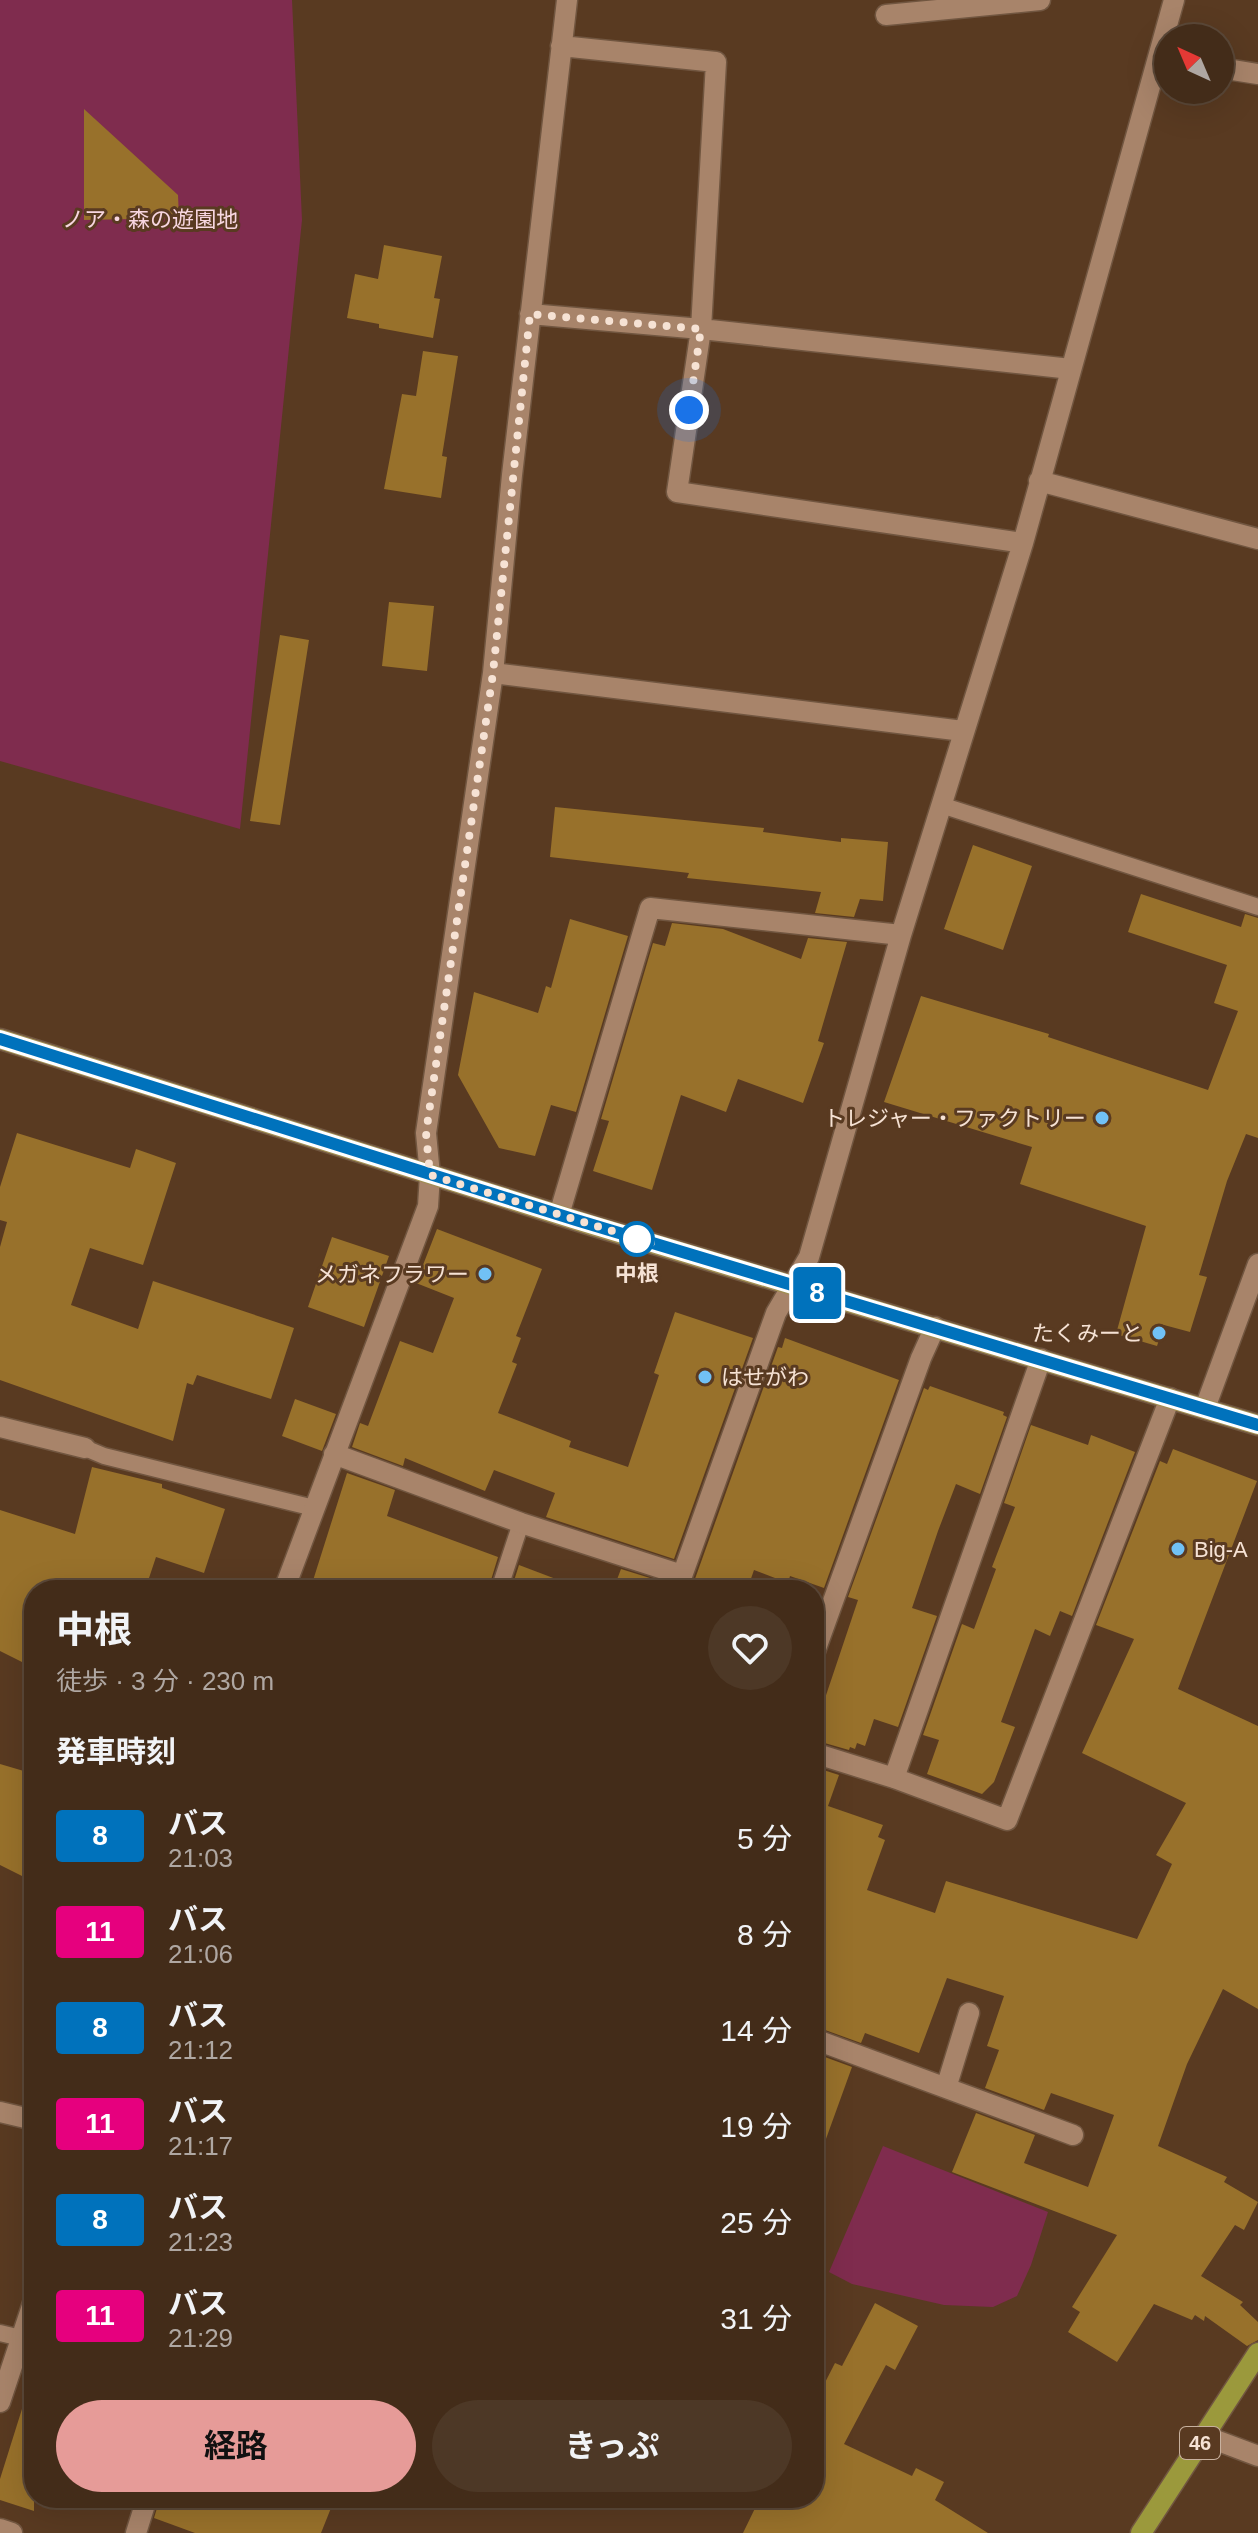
<!DOCTYPE html>
<html lang="ja">
<meta charset="utf-8">
<style>
:root{--surface:#432c19;--page:#4d3826;--text:#f1f3f6;--muted:#afa7a2;--line:#5b4838;--accent:#e69b98}
body{margin:0;font-family:Helvetica,"Noto Sans JP",sans-serif;background:var(--page);color:var(--text);height:100vh;display:flex;flex-direction:column;font-size:30px;white-space:nowrap}
*{box-sizing:border-box;margin:0}
p{font-size:26px;color:var(--muted)}
.icon{flex:none;width:44px;height:44px;fill:none;stroke:currentColor;stroke-width:2;stroke-linecap:round;stroke-linejoin:round}
.map{position:relative;flex:1;overflow:hidden}
.details{position:absolute;left:24px;top:1580px;width:800px;height:928px;display:flex;flex-direction:column;background:var(--surface);border-radius:32px;box-shadow:0 8px 32px #0002,0 0 0 2px var(--line)}
.details>*{flex:none}
.badge{padding:0 16px;border-radius:6px;font-size:28px;line-height:52px}
.needle{width:52px;rotate:316deg}
.fabs{position:absolute;left:1154px;top:24px;display:grid;gap:16px}
.fabs a{display:grid;place-items:center;width:80px;height:80px;border-radius:50%;background:var(--surface);box-shadow:0 8px 32px #0002,0 0 0 2px var(--line);font-size:40px}
.you{position:absolute;width:40px;height:40px;margin:-20px;border:6px solid #fff;border-radius:50%;background:#1a73e8;box-shadow:0 0 0 12px #1a73e833}
.map>.badge{position:absolute;translate:-50% -50%;box-shadow:0 0 0 4px #fff}
h2{padding:0 32px;font-size:30px;line-height:72px}
.round{display:grid;place-items:center;flex:none;width:84px;height:84px;border-radius:42px;background:var(--page)}
.overview{display:flex;align-items:center;justify-content:space-between;height:136px;padding:0 32px}
h1{font-size:38px;font-weight:700;line-height:60px}
.primary-button{display:flex;gap:16px;margin-top:auto;padding:16px 32px}
.primary-button a{flex:1;height:92px;border-radius:48px;background:var(--accent);color:#111;font-size:32px;font-weight:700;line-height:92px;text-align:center}
.primary-button a+a{background:var(--page);color:var(--text)}
ul{padding:0;list-style:none}
li{display:flex;align-items:center;gap:24px;height:96px;padding:0 32px}
li div{flex:1}
li b{display:block;font-size:30px}
li em{font-style:normal}
li .badge{min-width:88px;font-weight:700;text-align:center}
.map>svg:first-child{display:block}
.green{fill:#7f2c4e}
.building{fill:#98712b}
.lines{fill:none;stroke-linecap:round;stroke-linejoin:round}
.lane-casing{stroke:#715640;stroke-width:19}
.street-casing{stroke:#715640;stroke-width:23}
.secondary-casing{stroke:#715640;stroke-width:23}
.primary-casing{stroke:#715640;stroke-width:23}
.lane{stroke:#a8846a;stroke-width:16}
.street{stroke:#a8846a;stroke-width:20}
.secondary{stroke:#a18e53;stroke-width:20}
.primary{stroke:#9b993c;stroke-width:20}
.line-casing{stroke:#fff;stroke-width:18}
.line{stroke:#0072bc;stroke-width:12}
.walk{stroke:#f6e2d4;stroke-width:8;stroke-dasharray:0 14.4}
.poi-dot{fill:#71c1f5;stroke:#593a21;stroke-width:3}
.stop-dot{fill:#fff;stroke:#0072bc;stroke-width:4}
.labels{text-anchor:middle;dominant-baseline:central;stroke-width:6;stroke-linejoin:round;paint-order:stroke}
.shield{fill:#593a21;stroke:#c7b09e;stroke-width:2}
.shield-label{font-size:20px;font-weight:bold;fill:#f6e2d4}
.park-label{font-size:22px;fill:#f7d6e0;stroke:#593a21}
.poi-label{font-size:22px;fill:#f6e2d4;stroke:#593a21;text-anchor:end}
.stop-label{font-size:22px;font-weight:bold;fill:#f6e2d4;stroke:#593a21}
</style>
<div class="map">
<svg width="1258" height="2533" viewBox="0 0 1258 2533">
<rect width="100%" height="100%" fill="#593a21"/>
<path class="green" d="M0,0h292l10,220 -62,609 -240,-68z
M883,2146l165,66 -17,53 -14,31 -24,11 -49,-2 -92,-21 -23,-12z"/>
<path class="building" d="M84,109l94,86 1,23 -95,2z
M384,245l58,11 -8,42 6,1 -7,39 -54,-10v-4l-32,-6 8,-44 23,5z
M423,351l35,5 -16,100 5,1 -6,41 -57,-9 18,-95 14,2z
M389,602l45,4 -7,65 -45,-5z
M280,635l29,5 -29,185 -30,-4z
M555,807l209,21 -1,4 78,10v-4l47,4 -5,59 -23,-2 -6,18 -39,-4 6,-21 -134,-14 2,-5 -139,-16z
M973,845l59,21 -29,84 -59,-21z
M1141,894l100,33 4,-13 13,4v220l-12,-4 -19,47 -28,94 8,2 -17,55 -26,-7 -7,21 -41,-12 30,-108 -126,-42 12,-37 -148,-45 37,-106 128,38 -1,3 160,53 30,-79 -24,-8 13,-38 -99,-33z
M570,919l58,17 -52,176 -25,-7 -16,51 -36,-8 -41,-73 16,-83 64,21 8,-27 5,2z
M672,923l51,6 78,30 7,-21 39,4 -29,99 6,2 -21,60 -65,-24 -12,33 -45,-17 -29,95 -59,-19 16,-50 -8,-2 52,-176 12,3z
M17,1133l113,35 6,-19 40,14 -33,102 -53,-17 -19,57 67,24 15,-48 141,47 -23,71 -74,-24 -4,10 -6,-2 -14,58 -173,-61v-133l7,-25 -7,-2v-33z
M437,1229l105,40 -26,67 5,2 -9,24 5,2 -19,49 73,28 -2,6 59,20 31,-92 -5,-2 21,-61 78,26 -79,221 -128,-42 9,-24 -61,-23 -9,21 -80,-33 -2,8 -51,-19 8,-24 8,3 32,-85 33,12 21,-55 -38,-15z
M332,1237l57,19 -25,71 -56,-20z
M785,1338l114,42 -75,208 -34,-12 -2,7 -34,-13 -7,20h-56l87,-243 4,1z
M930,1386l74,26 -1,3 4,2 -27,77 -24,-10 -18,47 -26,77 25,8 -39,111 -24,-8 -9,27 -8,-3 -2,6 -5,-2 -1,3 -35,-10v-9l44,-131 -10,-3 76,-209 4,2z
M295,1399l41,15 -14,37 -40,-15z
M1031,1425l57,20 3,-10 44,17 -63,164 -12,-5 -10,25 -15,-7 -34,93 14,5 -21,55 -12,12 -55,-20 12,-34 -16,-5 39,-111 12,5 22,-60 -4,-2 23,-60 -11,-4z
M1173,1449l84,32 -79,208 80,37v283l-35,-20 -36,75 -29,82 69,31 -3,5 34,20 -14,28 -9,-5 -34,51 42,26 -3,3 18,17v18l-11,6 -42,-30 -1,5 -9,-6 -3,5 -38,-16 -37,58 -49,-30 12,-20 -8,-5 45,-72 -165,-63 24,-59 59,22 -11,28 64,24 26,-72 -63,-22 -7,17 -59,-22 14,-38 -12,-4 17,-50 -57,-18 -28,75 -54,-20 -4,10 -47,-17v-259l25,8 -11,31 55,19 -5,12 7,3 -18,50 68,23 11,-32 191,58 35,-75 -16,-9 30,-52 -104,-50 52,-114 -38,-14 64,-164 7,3z
M92,1467l70,17v4l63,21 -21,64 -48,-16 -11,33h-111v78l-34,-17v-141l75,24z
M347,1473l48,17 -8,26 111,41 -10,33h-178z
M519,1565l58,22 -1,3h-65z
M621,1569l45,14 -2,7h-51z
M0,1764l34,10v108l-34,-17z
M814,2053l38,14 -34,94h-4z
M875,2303l43,23 -23,44 -9,-5 -42,79 68,32 4,-8 28,14 -9,18 53,33h-245l17,-35h54v-94l21,-41 7,3z
M27,2393l7,1v117l-34,-11v-21z
M111,2498h22l-3,11 -20,-7z
M160,2498h175l-14,35h-126l-41,-15z"/>
<g class="lines">
<defs>
<path id="lane" d="M941,805l317,102
M85,1448l19,8 210,52
M499,1590l22,-67
M0,2333l21,5"/>
<path id="street" d="M886,15l154,-15
M561,46l155,16 -15,267 -24,163 346,51
M1220,68l38,6
M530,314l171,15 370,40
M1039,481l219,58
M493,673l470,58
M559,1215l91,-307 251,27
M1205,1408l53,-144
M0,1427l85,21
M334,1454l187,69 161,52
M284,1590l144,-384 2,-31 -4,-42 67,-460 19,-198 55,-475
M677,1590l99,-277 33,-56 92,-322 122,-392 151,-543
M814,1654l107,-296 14,-31
M814,1753l80,25 113,42 163,-422
M894,1778l147,-419
M814,2039l259,96
M946,2088l23,-75
M0,2112l34,8
M0,2402l34,-102
M1205,2436l53,20
M0,2529l12,4
M136,2533l11,-35"/>
<path id="secondary" d="M0,1039l594,187 664,199"/>
<path id="primary" d="M1141,2533l117,-180"/>
</defs>
<use href="#lane" class="lane-casing"/>
<use href="#street" class="street-casing"/>
<use href="#secondary" class="secondary-casing"/>
<use href="#primary" class="primary-casing"/>
<use href="#lane" class="lane"/>
<use href="#street" class="street"/>
<use href="#secondary" class="secondary"/>
<use href="#primary" class="primary"/>
</g>
<g class="lines">
<defs>
<path id="line" d="M0,1039l576,181 682,205"/>
</defs>
<use href="#line" class="line-casing"/>
<use href="#line" class="line"/>
<path class="walk" d="M637,1239l15,4 -222,-68 -4,-42 67,-460 37,-359 171,15 -12,81"/>
</g>
<g class="poi-dot">
<circle cx="1102" cy="1118" r="8"/>
<circle cx="485" cy="1274" r="8"/>
<circle cx="1159" cy="1333" r="8"/>
<circle cx="705" cy="1377" r="8"/>
<circle cx="1178" cy="1549" r="8"/>
</g>
<circle class="stop-dot" cx="637" cy="1239" r="16"/>
<g class="labels">
<rect class="shield" x="1180" y="2427" width="40" height="32" rx="6"/>
<g class="shield-label">
<text x="1200" y="2443">46</text>
</g>
<g class="park-label">
<text x="150" y="219">ノア・森の遊園地</text>
</g>
<g class="poi-label">
<text x="1086" y="1118">トレジャー・ファクトリー</text>
<text x="469" y="1274">メガネフラワー</text>
<text x="1143" y="1333">たくみーと</text>
<text x="721" y="1377" text-anchor="start">はせがわ</text>
<text x="1194" y="1549" text-anchor="start">Big-A</text>
</g>
<g class="stop-label">
<text x="637" y="1273">中根</text>
</g>
</g>
</svg>
<div class="fabs">
<a><svg class="needle" viewBox="-14 -14 28 28"><path d="M0-13l5 13h-10z" fill="#e53935"/><path d="M0 13l5-13h-10z" fill="#afa7a2"/></svg></a>
</div>
<div class="you" style="left:689px;top:410px"></div>
<b class="badge" style="left:817px;top:1293px;background:#0072bc;color:#fff">8</b>
<section class="details">
<div class="overview"><div><h1>中根</h1><p>徒歩 · 3 分 · 230 m</p></div><a class="round"><svg class="icon" aria-label="heart" viewBox="0 0 24 24"><path d="M12 20l-8-8c-3-5 5-10 8-4 3-6 11-1 8 4z"/></svg></a></div>
<h2>発車時刻</h2>
<ul>
<li><span class="badge" style="background:#0072bc;color:#fff">8</span><div><b>バス</b><p>21:03</p></div><em>5 分</em></li>
<li><span class="badge" style="background:#e6007e;color:#fff">11</span><div><b>バス</b><p>21:06</p></div><em>8 分</em></li>
<li><span class="badge" style="background:#0072bc;color:#fff">8</span><div><b>バス</b><p>21:12</p></div><em>14 分</em></li>
<li><span class="badge" style="background:#e6007e;color:#fff">11</span><div><b>バス</b><p>21:17</p></div><em>19 分</em></li>
<li><span class="badge" style="background:#0072bc;color:#fff">8</span><div><b>バス</b><p>21:23</p></div><em>25 分</em></li>
<li><span class="badge" style="background:#e6007e;color:#fff">11</span><div><b>バス</b><p>21:29</p></div><em>31 分</em></li>
</ul>
<div class="primary-button"><a>経路</a><a>きっぷ</a></div>
</section>
</div>
